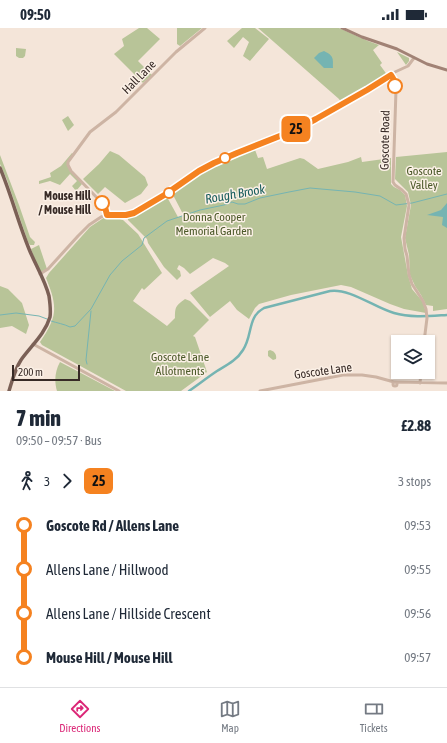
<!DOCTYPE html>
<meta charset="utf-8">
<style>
:root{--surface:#fff;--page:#f6f6f7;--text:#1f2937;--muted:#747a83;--line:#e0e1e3;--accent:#db2777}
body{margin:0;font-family:"Asap Condensed",sans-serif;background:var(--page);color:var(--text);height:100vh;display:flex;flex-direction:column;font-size:15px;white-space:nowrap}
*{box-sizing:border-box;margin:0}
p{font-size:13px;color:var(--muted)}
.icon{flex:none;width:22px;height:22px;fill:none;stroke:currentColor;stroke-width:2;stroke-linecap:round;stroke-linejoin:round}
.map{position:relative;height:363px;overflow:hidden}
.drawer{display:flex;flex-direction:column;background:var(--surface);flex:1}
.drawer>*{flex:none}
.badge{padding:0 8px;border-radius:6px;font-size:14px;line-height:26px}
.controls{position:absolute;left:391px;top:307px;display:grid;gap:8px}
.controls a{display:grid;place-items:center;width:44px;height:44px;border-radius:0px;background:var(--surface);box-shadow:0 1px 3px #0004;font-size:20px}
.scale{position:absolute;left:12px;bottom:10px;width:68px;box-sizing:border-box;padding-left:4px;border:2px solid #372a26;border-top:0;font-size:11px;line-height:14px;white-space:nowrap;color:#372a26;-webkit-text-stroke:3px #fbf0e6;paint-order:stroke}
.map>.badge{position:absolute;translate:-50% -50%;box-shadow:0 0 0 2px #fff}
.legs{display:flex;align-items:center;gap:6px;height:44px;padding:0 16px;font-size:13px}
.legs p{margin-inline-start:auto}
.overview{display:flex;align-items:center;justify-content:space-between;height:68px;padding:0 16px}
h1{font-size:22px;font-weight:800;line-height:30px}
ul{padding:0 16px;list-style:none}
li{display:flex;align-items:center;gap:14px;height:44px;font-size:15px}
li i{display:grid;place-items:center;width:6px;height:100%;margin:0 5px;background:currentColor}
li i::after{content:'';width:10px;height:10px;margin:-5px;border:3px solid;border-radius:50%;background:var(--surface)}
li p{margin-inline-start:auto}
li:first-child i{background:linear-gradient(#0000 50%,currentColor 0)}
li:last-child i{background:linear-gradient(currentColor 50%,#0000 0)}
.status{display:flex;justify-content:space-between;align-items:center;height:28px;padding:0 20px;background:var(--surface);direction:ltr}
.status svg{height:11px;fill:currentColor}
.tab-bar{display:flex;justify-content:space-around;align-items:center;height:56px;border-top:1px solid var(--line);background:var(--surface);font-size:11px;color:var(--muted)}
.tab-bar a{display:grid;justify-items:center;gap:2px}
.tab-bar .current{color:var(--accent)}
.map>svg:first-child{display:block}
.green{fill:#b8c498}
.water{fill:#75b4b2}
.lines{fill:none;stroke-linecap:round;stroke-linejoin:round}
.stream{stroke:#75b4b2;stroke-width:1}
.canal{stroke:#75b4b2;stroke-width:2.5}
.tertiary{stroke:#cdb4a4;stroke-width:3}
.secondary{stroke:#a18275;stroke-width:3}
.primary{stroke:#7b6056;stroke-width:3.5}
.line-1-casing{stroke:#fff;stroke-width:9}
.line-1{stroke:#f58220;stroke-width:6}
.stop-1-dot{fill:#fff;stroke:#f58220;stroke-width:2}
.labels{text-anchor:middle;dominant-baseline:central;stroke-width:3;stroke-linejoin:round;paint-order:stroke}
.street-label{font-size:12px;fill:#372a26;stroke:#fbf0e6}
.park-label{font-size:12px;fill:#4a5828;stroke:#fbf0e6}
.stop-label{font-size:12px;font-weight:bold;fill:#372a26;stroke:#fbf0e6;text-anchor:end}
.water-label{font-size:13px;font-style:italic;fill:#185d5d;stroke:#fbf0e6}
</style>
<div class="status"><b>09:50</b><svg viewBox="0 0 49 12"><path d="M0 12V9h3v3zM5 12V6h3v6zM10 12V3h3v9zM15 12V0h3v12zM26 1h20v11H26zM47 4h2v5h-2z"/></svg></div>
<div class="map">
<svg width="447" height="363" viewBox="0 0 447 363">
<rect width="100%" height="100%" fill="#f4e5d9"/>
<path class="green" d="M139,0h8l13,11 -22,22 14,14 -9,8 -29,-29 10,-8 -2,-7z
M177,0h25l-22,18 -3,-2z
M242,0h13l14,11 -19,22 -7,-5 6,-14 -6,-5 -9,11 -7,-7z
M258,0h81l29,13 11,4 -6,5 9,13 -2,2 8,11 -46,28 -3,-5z
M16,20l10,1 -1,7 -2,2h-4l-3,-2z
M397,24l12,6v3l-3,4z
M68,88l6,9 -6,6 -6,-11z
M254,119l4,11 5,-1 4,12 33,-11 4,1 14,10 30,-7 13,-5 1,5 29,-4v26l3,3 6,3 5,5 2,11 -6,31 7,38 4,14 11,13 3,11 -22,-4 -14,-5 -39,-17 -10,-2 -50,10 -32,9 -4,4 -6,11 -12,-9 -7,-9 -20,16 -20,-24 39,-27 -4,-3 -12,-5 -23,16 -6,-6 -5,-3 -2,4 3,2 1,5 -4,4 -13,-13 -16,-24 -1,-4 -19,-19v-2l1,-1 38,-20 11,20 6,-1 -12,-23 34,-23z
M110,123l9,4 26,22 3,8 -7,9 -16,9 -20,-16 -7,7 -15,-15 16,-15z
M447,124v157l-14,2v-5l-7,-1 -5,-10 -6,-9 -5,-11 -1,-20 -4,-17 6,-33 -3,-13 -13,-13 1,-22z
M72,125l1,1 -6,11 15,19 -6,7 -4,-5 5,-5 -7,-7 -10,11 -10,-4 -11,3v-3l12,-4 -1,-4 11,-7z
M0,127l19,50 11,32 5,5 -1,3h-4l-2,-3 -21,-62 -7,-16z
M105,189h9l9,3 15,14 24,39 -18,17 -2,-2 -9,13 34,25 8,-8c0,-12 1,-12 10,-19l5,2 19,19 -16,16 2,1 12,35 -26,19h-55l-84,-46 -2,-3c4,-6 8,-12 11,-19 7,-15 1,-30 -5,-45l3,-5 41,-46z
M39,217l8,24 -6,3 -5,-9 -5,-14z
M0,258l8,3 14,14 7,22 -3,9 -14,-8 -12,2z
M270,322c4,1 7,4 6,9l-3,1 -5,-4v-5z
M60,334l55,29h-58c-3,-10 -2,-20 3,-29z"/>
<path class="water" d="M324,23c10,5 9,7 9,17h-9l-10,-10 5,-5z
M447,175v25l-5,-3 1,-8 -16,-2 14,-5z"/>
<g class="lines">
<path class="stream" d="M0,287l16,-2 23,3 8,3
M51,293c6,2 13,3 19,6l5,-1 16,-17 19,-34 12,-14 20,-16 2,-7 23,-17 33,-11 24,-5 8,-3 6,2h7l15,-6 29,-6 21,-4 45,4 25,4 16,9 16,-2 35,-9
M87,336l-1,-4 5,-49"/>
<path class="canal" d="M189,363c10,-7 19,-14 28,-20 10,-6 20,-11 26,-21 10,-15 4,-33 21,-42l66,-17c20,-3 45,17 64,22 17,5 36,3 53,2"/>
<path class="tertiary" d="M391,47l3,7 2,8 -3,92 2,3 7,5 4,4 3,11 -5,33 1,11 2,7 2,19 3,9 11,17 3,8 1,9 -3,24
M107,187l-2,-8 -3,-4 -31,-32 -3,-6v-3l22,-30 26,-20 60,-60 29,-24
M40,246l8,-5 30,-33 11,-11 12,-8 6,-2h19l8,-2 32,-19 33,-23 15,-8 23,-10 58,-23 21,-11 51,-29 28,-18 13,-6 6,-8
M33,316l86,47
M393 356a2 2 0 1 1 4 0a2 2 0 1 1-4 0Z
M396,354l51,1
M420,355l1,-11
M260,363l83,-16h19l14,2 18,5"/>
<path class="secondary" d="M342,0l20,9 35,12 30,15 20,6"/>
<path class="primary" d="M0,140c11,26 18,54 29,81 6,15 16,31 20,47 1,7 2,14 1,21 -5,17 -19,29 -29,43 -6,9 -9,21 -12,31"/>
</g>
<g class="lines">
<defs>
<path id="line-1" d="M102,175l3,4 2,8h19l8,-2 32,-19 33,-23 15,-8 23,-10 58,-23 21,-11 51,-29 24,-15 3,5 1,6"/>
</defs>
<use href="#line-1" class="line-1-casing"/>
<use href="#line-1" class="line-1"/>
</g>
<g class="stop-1-dot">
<circle cx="395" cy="58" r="7"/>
<circle cx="225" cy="130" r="5"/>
<circle cx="169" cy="165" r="5"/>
<circle cx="102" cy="175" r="7"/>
</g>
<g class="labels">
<g class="street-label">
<text transform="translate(139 49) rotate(-45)">Hall Lane</text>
<text transform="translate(385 112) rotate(-89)">Goscote Road</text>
<text transform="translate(323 343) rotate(-8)">Goscote Lane</text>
</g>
<g class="park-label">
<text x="424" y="143">Goscote<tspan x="424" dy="14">Valley</tspan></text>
<text x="214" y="189">Donna Cooper<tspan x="214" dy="14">Memorial Garden</tspan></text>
<text x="180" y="329">Goscote Lane<tspan x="180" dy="14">Allotments</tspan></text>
</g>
<g class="stop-label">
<text x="91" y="168">Mouse Hill<tspan x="91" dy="14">/ Mouse Hill</tspan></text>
</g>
<g class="water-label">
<text transform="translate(235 166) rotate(-10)">Rough Brook</text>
</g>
</g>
</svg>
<div class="controls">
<a><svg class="icon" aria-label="layers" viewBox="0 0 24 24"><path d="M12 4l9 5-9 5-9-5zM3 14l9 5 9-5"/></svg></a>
</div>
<div class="scale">200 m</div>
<b class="badge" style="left:296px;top:101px;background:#f58220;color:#111">25</b>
</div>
<section class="drawer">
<div class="overview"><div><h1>7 min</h1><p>09:50 – 09:57 · Bus</p></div><b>£2.88</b></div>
<div class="legs"><svg class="icon" aria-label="walk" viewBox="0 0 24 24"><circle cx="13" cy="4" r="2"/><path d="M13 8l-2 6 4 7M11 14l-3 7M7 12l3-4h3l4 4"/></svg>3<svg class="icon" aria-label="forward" viewBox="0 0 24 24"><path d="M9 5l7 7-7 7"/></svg><b class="badge" style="background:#f58220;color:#111">25</b><p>3 stops</p></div>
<ul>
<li><i style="color:#f58220"></i><b>Goscote Rd / Allens Lane</b><p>09:53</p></li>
<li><i style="color:#f58220"></i><span>Allens Lane / Hillwood</span><p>09:55</p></li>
<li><i style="color:#f58220"></i><span>Allens Lane / Hillside Crescent</span><p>09:56</p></li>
<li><i style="color:#f58220"></i><b>Mouse Hill / Mouse Hill</b><p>09:57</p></li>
</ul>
</section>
<nav class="tab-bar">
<a class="current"><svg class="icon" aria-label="directions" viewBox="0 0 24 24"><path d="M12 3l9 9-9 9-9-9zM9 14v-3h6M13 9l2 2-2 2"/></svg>Directions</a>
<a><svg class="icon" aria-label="map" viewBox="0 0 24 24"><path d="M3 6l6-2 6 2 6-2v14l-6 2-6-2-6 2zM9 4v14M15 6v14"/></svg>Map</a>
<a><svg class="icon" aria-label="tickets" viewBox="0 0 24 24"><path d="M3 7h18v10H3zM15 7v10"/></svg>Tickets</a>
</nav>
